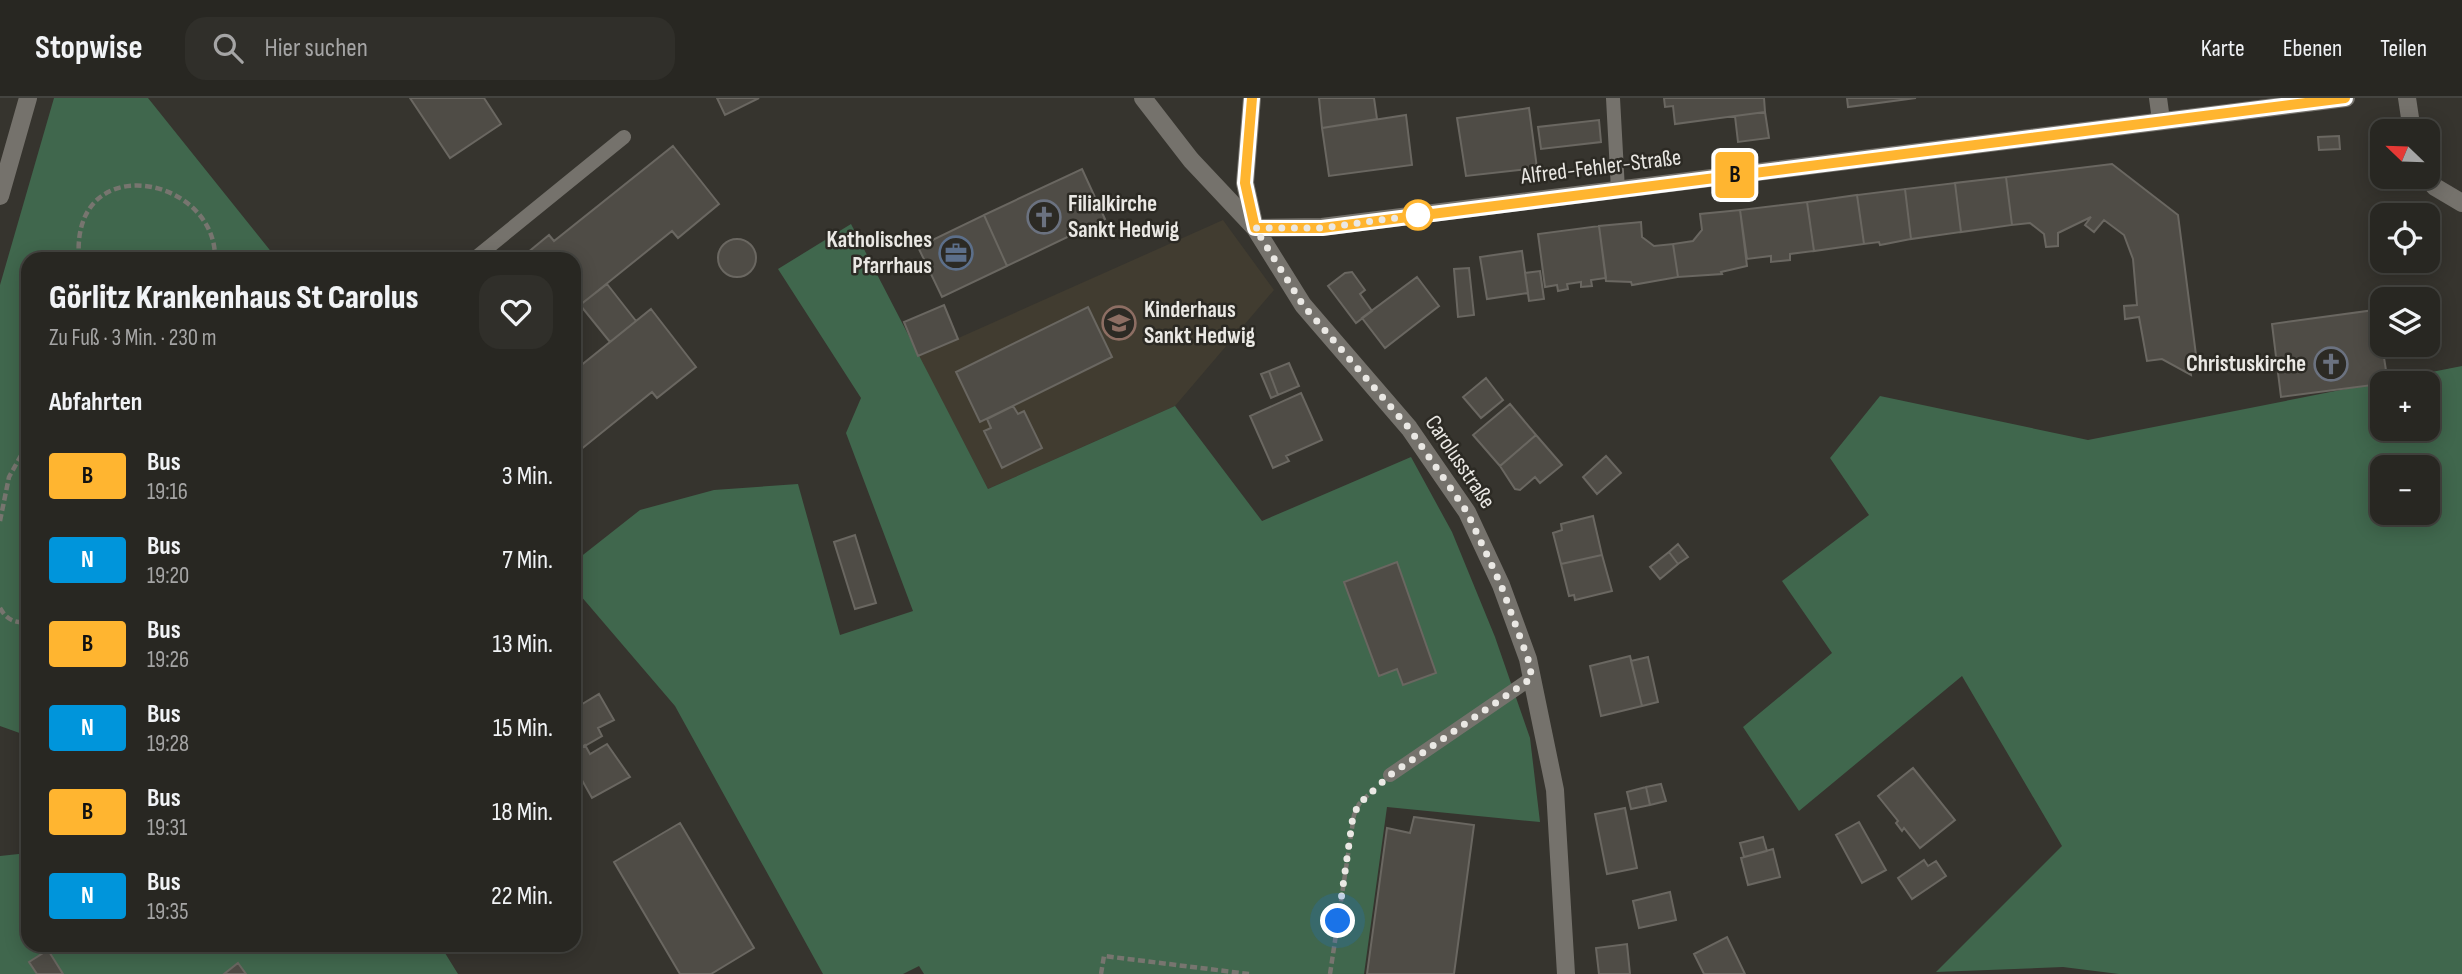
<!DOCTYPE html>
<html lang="de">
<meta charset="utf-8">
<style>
:root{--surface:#282722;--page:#302f2a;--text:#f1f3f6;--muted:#a5a5a5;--line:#444440}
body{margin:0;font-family:"Sofia Sans Condensed",sans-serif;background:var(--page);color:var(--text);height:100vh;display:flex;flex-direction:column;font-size:26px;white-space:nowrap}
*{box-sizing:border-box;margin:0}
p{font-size:23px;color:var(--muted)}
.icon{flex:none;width:38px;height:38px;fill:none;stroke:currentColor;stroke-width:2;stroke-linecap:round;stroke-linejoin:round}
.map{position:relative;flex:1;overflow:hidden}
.sheet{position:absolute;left:21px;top:154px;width:560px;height:700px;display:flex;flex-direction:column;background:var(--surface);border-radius:21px;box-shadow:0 4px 18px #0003,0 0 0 2px var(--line)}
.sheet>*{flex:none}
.badge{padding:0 14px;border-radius:5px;font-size:24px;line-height:46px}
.needle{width:46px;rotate:293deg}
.tools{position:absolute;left:2370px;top:21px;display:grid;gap:14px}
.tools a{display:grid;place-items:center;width:70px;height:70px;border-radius:14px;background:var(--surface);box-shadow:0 4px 18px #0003,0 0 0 2px var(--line);font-size:35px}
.you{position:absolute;width:35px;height:35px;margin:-18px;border:5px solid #fff;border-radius:50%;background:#1a73e8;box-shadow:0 0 0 10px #1a73e833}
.map>.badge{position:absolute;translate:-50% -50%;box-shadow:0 0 0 4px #fff}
h2{padding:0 28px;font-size:26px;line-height:63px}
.round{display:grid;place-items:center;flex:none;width:74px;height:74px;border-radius:21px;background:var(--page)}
.headline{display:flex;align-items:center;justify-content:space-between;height:119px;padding:0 28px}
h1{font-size:33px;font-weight:800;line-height:52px}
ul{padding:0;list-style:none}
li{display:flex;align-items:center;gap:21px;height:84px;padding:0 28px}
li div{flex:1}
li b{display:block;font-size:26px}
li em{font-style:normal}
li .badge{min-width:77px;font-weight:700;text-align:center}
header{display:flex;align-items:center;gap:42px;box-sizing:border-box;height:98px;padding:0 35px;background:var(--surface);border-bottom:2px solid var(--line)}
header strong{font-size:33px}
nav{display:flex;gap:38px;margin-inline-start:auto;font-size:24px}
.search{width:490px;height:63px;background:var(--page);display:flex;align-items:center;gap:18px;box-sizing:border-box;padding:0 24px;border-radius:21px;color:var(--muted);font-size:26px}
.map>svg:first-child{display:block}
.built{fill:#413c30}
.green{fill:#40674d;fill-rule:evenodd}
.building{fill:#4f4c46;stroke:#6a6761;stroke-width:2}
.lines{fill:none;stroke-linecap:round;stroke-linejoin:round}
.path{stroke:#77756f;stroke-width:4.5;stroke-dasharray:7 3.5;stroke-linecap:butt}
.lane{stroke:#75726c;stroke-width:14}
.street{stroke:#75726c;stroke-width:18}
.secondary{stroke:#75726c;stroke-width:18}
.line-casing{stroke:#fff;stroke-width:16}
.line{stroke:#ffb530;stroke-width:10}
.walk{stroke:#eae8e4;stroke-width:7;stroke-dasharray:0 12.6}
.stop-dot{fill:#fff;stroke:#ffb530;stroke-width:3.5}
.labels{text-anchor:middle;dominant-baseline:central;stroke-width:5;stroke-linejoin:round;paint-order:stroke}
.street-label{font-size:23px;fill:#eae8e4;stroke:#2c2a24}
.poi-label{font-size:23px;font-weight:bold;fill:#eae8e4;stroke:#2c2a24;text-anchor:start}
</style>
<header>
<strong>Stopwise</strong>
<div class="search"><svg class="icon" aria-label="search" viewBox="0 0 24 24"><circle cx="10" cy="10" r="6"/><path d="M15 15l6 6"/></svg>Hier suchen</div>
<nav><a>Karte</a><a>Ebenen</a><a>Teilen</a></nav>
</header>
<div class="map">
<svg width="2462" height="876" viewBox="0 0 2462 876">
<rect width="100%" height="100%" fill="#36342e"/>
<path class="built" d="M1223,122l51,70 -99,116 -187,83 -70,-133z"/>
<path class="green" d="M54,0h94l129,161h-249v477l-28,-10v-441z
M851,126l137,265 187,-83 87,115 149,-64 41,75 43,105 35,101 10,84 -153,-15 -23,167h-440l-5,-8 -16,8h-80l-148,-268 -101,-118v-26l66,-52 74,-20 84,-6 42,151 73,-24 -67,-178 15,-35 -83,-129z
M2462,268v608h-343l-56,-7 -127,5 126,-126 -100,-170 -163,135 -56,-84 89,-74 -50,-72 87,-66 -39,-57 50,-62 208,44zM2382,285h45v46h-45zM2382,369h45v46h-45z
M28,755v92h412l18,29h-458v-118z"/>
<path class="building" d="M410,0h74l17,26 -51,34z
M717,0h42l-34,17z
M1319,0h55l3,21 -55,9z
M1664,0h100l1,14 -90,12 -2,-18 -8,1z
M1847,0h69l-68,9z
M1529,10l8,60 -71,8 -9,-58z
M1765,14l4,26 -31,4 -3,-26z
M1406,17l6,50 -83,11 -7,-48z
M1599,22l2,22 -60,7 -3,-22z
M2339,38l1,13 -21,1 -1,-13z
M673,48l46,58 -41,34 -6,-7 -98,79v-51l-53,-1 28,-23 5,6z
M2112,66l66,51 18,140 -7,1 2,19 -29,-16 -15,2 -8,-44 -14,2 -1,-13 13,-1 -4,-46 -9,-24 -20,-15 -10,12 -9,-7 6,-8 -33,16v13l-12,1 -2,-13 -14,-11 -18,2 -6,-48z
M1082,71l23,50 -98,47 -23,-51z
M2006,79l6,48 -51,7 -6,-49z
M1955,85l6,49 -50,7 -6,-50z
M1905,91l6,50 -31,6 -1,-3 -15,2 -7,-49z
M1857,97l7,49 -50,7 -7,-49z
M1807,104l7,49 -24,3v6l-19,2v-6l-24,3 -7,-49z
M1740,112l7,56 -26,6 1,2 -44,3 -5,-33 20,-3 9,-11 -2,-16z
M984,117l23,51 -65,31 -24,-50z
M1641,124l1,15 12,9 19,-2 5,33 -46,8 -1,-3 -25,-1 -7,-55z
M1599,128l7,52 -15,2 1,6 -11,1v-5l-14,2 1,5 -10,2 -1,-6 -12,2 -7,-53z
M718 160a19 19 0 1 1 38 0a19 19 0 1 1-38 0Z
M1522,153l6,42 -41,6 -7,-42z
M1469,170l5,47 -16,2 -4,-48z
M1540,173l4,28 -15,2 -4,-28z
M1352,174l13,18 -5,4 12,17 -16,12 -28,-37 17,-13z
M1417,179l22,29 -54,42 -23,-30z
M607,186l29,37 -26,21 -30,-37z
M944,207l14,34 -40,17 -14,-34z
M1088,209l24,50 -132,65 -24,-50z
M651,211l45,58 -39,31 -5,-6 -78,63v-84z
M2382,211v36l6,38 -107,14 -9,-73z
M1289,265l10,23 -21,9 -9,-24z
M1269,273l9,24 -7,3 -10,-24z
M1486,280l17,22 -22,18 -18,-21z
M1301,295l21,47 -36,16 3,5 -16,7 -23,-52z
M1510,306l26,31 -36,31 -27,-31z
M1013,308l5,8 6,-3 18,37 -40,20 -18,-37 7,-3 -4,-9z
M1536,337l26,30 -22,18 -5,-6 -15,13 -5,-1 -15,-23z
M1606,358l15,17 -24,21 -14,-17z
M1593,418l9,39 -41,9 -8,-31 9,-3 -1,-6z
M855,437l21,68 -21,6 -21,-67z
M1678,446l10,13 -10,7 -9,-12z
M1669,454l9,12 -18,15 -10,-12z
M1602,457l10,36 -37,9 -1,-5 -5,1 -8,-32z
M1397,464l39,111 -33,12 -6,-16 -18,7 -35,-94z
M1630,558l12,50 -41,10 -11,-50z
M1648,559l10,45 -16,4 -11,-45z
M599,596l15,26 -16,8 4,8 -26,15 -2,-5v-37z
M607,646l23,33 -38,21 -18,-32v-14l11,-7 5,9z
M1913,670l42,52 -35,28 -16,-20 -2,3 -6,-8 2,-2 -20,-25z
M1661,686l5,17 -16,4 -4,-18z
M1646,689l4,18 -19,4 -4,-17z
M1625,710l12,60 -30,6 -12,-60z
M1414,719l60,8 -20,149h-87l20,-146 23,5z
M1859,724l27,48 -24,13 -26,-48z
M680,725l74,125 -43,26h-31l-66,-112z
M1763,739l4,14 -23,6 -4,-14z
M1773,751l7,28 -32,8 -7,-27z
M1924,762l4,6 8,-5 10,15 -34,23 -14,-21z
M1670,794l6,28 -37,8 -6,-27z
M1727,839l18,37h-41l-10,-20z
M1627,846l3,30h-31l-3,-26z
M48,852l15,24h-26l-8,-12z
M238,865l8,11h-22z"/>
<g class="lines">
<path class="path" d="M79,161c-9,-112 138,-83 136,0
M0,423l9,-44 19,-34
M0,510c7,12 14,15 28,14
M1101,876l3,-18 145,18
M1330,876l24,-159 5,-11 16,-16"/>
<path class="lane" d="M1613,0l5,92
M474,161l150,-122
M1390,677l142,-97"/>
<path class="street" d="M1143,0l48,62 64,68 48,77 106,123 58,84 34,73 27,74 27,131 11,184
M1252,0l-7,85 10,45
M2158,0l3,22
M2407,0l5,33
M2426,79l9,10 27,16
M1255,130l67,-1 1024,-129"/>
<path class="secondary" d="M0,98l28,-98"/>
</g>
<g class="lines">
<defs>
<path id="line" d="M1252,0l-7,85 10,45h67l1023,-130"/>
</defs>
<use href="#line" class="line-casing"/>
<use href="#line" class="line"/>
<path class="walk" d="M1338,823l15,-105 6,-12 31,-29 142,-97 -4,-19 -27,-74 -34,-73 -58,-84 -106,-123 -48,-77h67l96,-13"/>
</g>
<defs>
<symbol id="church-ring" viewBox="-11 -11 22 22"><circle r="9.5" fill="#2c2a24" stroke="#6b7280" stroke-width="1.5"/><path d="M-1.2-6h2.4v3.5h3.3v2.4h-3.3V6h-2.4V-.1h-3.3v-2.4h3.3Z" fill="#6b7280"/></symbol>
<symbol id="office-ring" viewBox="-11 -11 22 22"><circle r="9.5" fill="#2c2a24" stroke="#5c6f8a" stroke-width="1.5"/><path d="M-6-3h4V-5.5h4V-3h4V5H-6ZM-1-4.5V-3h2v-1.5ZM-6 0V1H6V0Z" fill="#5c6f8a"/></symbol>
<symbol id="school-ring" viewBox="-11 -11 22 22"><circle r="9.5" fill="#2c2a24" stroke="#8d6e63" stroke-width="1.5"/><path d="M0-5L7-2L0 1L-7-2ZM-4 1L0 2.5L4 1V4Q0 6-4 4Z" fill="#8d6e63"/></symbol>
</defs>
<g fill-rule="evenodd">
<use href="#church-ring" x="1025" y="100" width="38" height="38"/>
<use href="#office-ring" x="937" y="136" width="38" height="38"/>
<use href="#school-ring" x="1100" y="206" width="38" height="38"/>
<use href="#church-ring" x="2312" y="247" width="38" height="38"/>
</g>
<circle class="stop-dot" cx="1418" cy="117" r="14"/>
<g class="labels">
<g class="street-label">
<text transform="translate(1601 69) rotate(-7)">Alfred-Fehler-Straße</text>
<text transform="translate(1460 364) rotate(56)">Carolusstraße</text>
</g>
<g class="poi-label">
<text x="1068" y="106">Filialkirche<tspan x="1068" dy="26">Sankt Hedwig</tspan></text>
<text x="932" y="142" text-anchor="end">Katholisches<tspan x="932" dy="26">Pfarrhaus</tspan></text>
<text x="1144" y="212">Kinderhaus<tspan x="1144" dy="26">Sankt Hedwig</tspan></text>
<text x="2306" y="266" text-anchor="end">Christuskirche</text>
</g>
</g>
</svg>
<div class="tools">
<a><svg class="needle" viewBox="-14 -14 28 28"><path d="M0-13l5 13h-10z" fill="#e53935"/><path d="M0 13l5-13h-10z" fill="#a5a5a5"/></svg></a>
<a><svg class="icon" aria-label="locate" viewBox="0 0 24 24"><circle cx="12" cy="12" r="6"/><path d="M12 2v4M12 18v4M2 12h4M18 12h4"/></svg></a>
<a><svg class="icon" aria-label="layers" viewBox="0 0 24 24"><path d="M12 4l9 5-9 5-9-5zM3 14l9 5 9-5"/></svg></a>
<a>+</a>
<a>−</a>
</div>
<div class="you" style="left:1338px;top:823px"></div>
<b class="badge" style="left:1735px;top:77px;background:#ffb530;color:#111">B</b>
<section class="sheet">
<div class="headline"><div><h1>Görlitz Krankenhaus St Carolus</h1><p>Zu Fuß · 3 Min. · 230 m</p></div><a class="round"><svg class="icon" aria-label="heart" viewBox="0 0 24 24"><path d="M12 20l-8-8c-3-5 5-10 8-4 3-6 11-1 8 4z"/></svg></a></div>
<h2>Abfahrten</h2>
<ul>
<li><span class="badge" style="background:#ffb530;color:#111">B</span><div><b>Bus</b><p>19:16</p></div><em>3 Min.</em></li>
<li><span class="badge" style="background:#0095db;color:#fff">N</span><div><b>Bus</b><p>19:20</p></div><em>7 Min.</em></li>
<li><span class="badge" style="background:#ffb530;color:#111">B</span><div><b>Bus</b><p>19:26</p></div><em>13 Min.</em></li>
<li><span class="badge" style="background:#0095db;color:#fff">N</span><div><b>Bus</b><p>19:28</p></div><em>15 Min.</em></li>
<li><span class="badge" style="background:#ffb530;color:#111">B</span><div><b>Bus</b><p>19:31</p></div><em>18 Min.</em></li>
<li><span class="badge" style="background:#0095db;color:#fff">N</span><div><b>Bus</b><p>19:35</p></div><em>22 Min.</em></li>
</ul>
</section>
</div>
